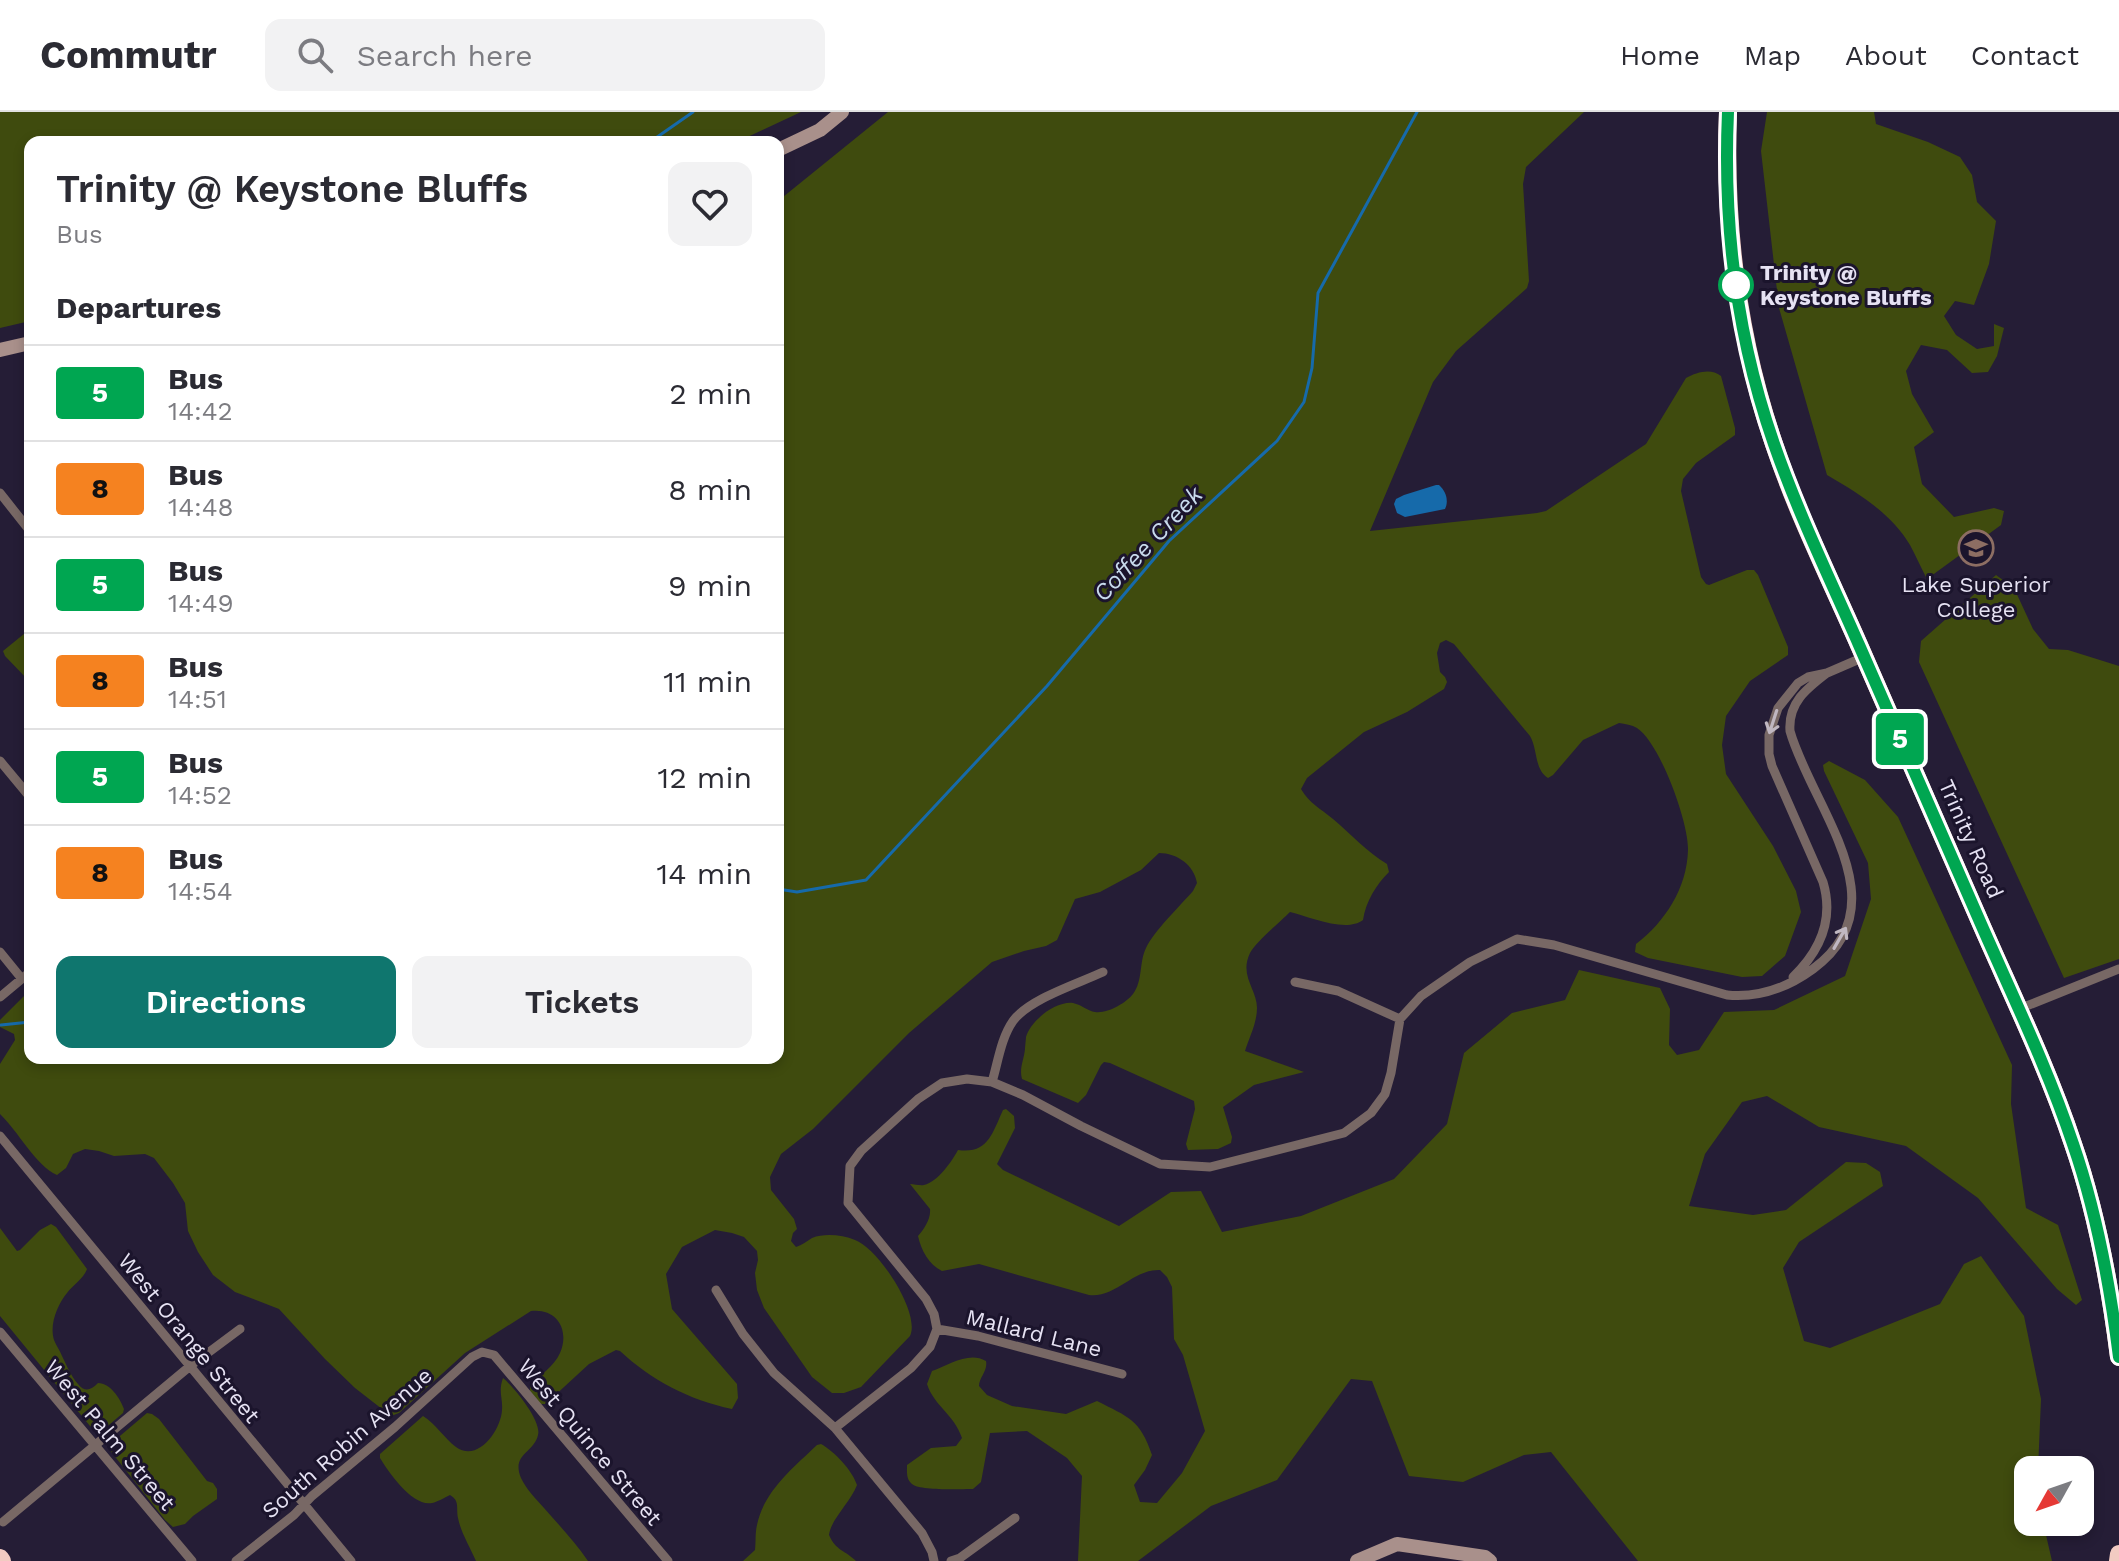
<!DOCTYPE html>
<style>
:root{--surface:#fff;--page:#f2f2f3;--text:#2b2b33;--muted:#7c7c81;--line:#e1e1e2;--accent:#0f766e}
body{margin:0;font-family:"Work Sans",sans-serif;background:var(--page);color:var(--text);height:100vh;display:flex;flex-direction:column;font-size:30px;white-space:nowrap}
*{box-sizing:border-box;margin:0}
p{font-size:26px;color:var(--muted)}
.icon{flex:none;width:44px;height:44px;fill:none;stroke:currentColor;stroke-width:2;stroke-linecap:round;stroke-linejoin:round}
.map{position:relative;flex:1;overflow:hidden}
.panel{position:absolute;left:24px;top:24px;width:760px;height:928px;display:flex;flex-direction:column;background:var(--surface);border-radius:16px;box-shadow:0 4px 12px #0003}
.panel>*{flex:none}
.badge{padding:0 16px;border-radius:6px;font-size:28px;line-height:52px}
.needle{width:52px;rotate:230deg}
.fabs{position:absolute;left:2014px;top:1344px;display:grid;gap:16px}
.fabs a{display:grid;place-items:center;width:80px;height:80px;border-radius:16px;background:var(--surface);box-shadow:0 4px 12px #0003;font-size:40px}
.map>.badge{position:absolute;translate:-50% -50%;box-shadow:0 0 0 4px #fff}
h2{padding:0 32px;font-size:30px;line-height:72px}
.round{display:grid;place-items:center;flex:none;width:84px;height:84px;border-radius:16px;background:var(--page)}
.head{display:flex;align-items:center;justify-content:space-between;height:136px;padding:0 32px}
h1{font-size:38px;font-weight:600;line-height:60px}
.action{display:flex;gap:16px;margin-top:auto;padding:16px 32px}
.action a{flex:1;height:92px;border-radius:16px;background:var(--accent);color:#fff;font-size:32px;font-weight:600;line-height:92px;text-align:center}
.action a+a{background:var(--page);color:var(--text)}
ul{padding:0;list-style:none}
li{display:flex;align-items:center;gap:24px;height:96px;padding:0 32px;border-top:2px solid var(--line)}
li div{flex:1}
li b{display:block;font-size:30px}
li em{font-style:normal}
li .badge{min-width:88px;font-weight:700;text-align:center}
header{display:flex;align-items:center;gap:48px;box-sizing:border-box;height:112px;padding:0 40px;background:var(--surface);border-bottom:2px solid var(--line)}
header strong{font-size:38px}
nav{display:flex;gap:44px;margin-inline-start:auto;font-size:28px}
.search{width:560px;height:72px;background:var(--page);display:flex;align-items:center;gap:20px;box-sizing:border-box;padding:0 28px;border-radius:16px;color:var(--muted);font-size:30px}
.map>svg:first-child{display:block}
.green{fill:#3f4b0e}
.water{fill:#166aaa}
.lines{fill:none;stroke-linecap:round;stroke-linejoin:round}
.stream{stroke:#166aaa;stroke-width:3}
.street{stroke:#786865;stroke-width:9}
.secondary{stroke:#a9908b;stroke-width:14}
.highway{stroke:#f2cbc2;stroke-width:18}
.oneway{stroke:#c0b7c1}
.line-casing{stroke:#fff;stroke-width:18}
.line{stroke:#00a651;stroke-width:12}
.stop-dot{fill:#fff;stroke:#00a651;stroke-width:4}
.labels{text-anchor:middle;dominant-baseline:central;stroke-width:6;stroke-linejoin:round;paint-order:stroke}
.stop-label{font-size:22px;font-weight:bold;fill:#e6e2f3;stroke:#1b142c;text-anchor:start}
.poi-label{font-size:22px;fill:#e6e2f3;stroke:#1b142c}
.street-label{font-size:22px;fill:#e6e2f3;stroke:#1b142c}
.water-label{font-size:24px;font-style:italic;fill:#c8daec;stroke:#1b142c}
</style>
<header>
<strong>Commutr</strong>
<div class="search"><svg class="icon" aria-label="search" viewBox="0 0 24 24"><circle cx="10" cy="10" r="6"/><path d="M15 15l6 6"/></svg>Search here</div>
<nav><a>Home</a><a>Map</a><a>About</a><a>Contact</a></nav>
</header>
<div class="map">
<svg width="2119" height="1449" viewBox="0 0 2119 1449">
<rect width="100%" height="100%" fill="#251d36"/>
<path class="green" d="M0,0h801l-64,30h-707v179l-30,7z
M888,0h696l-58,55 -3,17 6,97 -2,7 -71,63 -23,31 -63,149 167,-18 9,-2 100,-67 40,-66c11,-6 25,-10 35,-2l14,52v7l-39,28 -13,16 -2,12 20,86 5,7 3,1 38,-15h7l4,5 30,72v8l-38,26 -24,35 -4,29 4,29 47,72 23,45 5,21 -16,44 -23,20 -20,1 -94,-19 -13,-6 1,-8c29,-22 51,-56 52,-94 1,-27 -28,-107 -51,-122 -5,-3 -12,-4 -18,-5l-36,17 -30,35 -5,3c-14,-9 -10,-28 -18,-42l-76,-92 -8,-4 -6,3 -3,10 3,19 5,5 2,5 -3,7 -37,23 -43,20 -57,46 -6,11c9,15 19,19 32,30 18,15 34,33 54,45l2,8c-13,13 -23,29 -26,48 -17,13 -53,-3 -73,-8 -10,10 -34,30 -40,41 -11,23 7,36 7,55 0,15 -8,30 -12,43l59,21 -50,13 -31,22 9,30 -1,6 -13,6 -30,1 -2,-6 9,-35 -1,-8 -84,-38 -6,-1 -3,3 -15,30 -8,8 -56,-24c-3,-11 2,-19 3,-30 0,-1 1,-11 1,-12 5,-17 30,-36 47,-34 9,2 15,8 22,9 12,2 31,-9 38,-18 10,-13 6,-32 13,-46 8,-17 34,-42 47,-57l4,-8c-3,-18 -20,-30 -38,-30l-18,17 -41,22 -25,7 -18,41 -11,6 -22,5 -32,11 -83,71 -96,96 -32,25 -11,23 1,13 23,29 3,10 -4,4 -2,8 5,6c6,-2 11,-6 16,-9 13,-5 30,-3 43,2 23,8 66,73 55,96l-49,51 -17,6h-12l-20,-16 -48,-69 -7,-18 -2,-17 3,-13 -1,-9 -13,-14 -12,-4 -17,-3 -33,17 -16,27 6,35 65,75 1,14 -6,11c-43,-9 -81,-29 -112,-58l-4,-1 -27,14 -38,35 -6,5h-5l-10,-13v-4c9,-12 24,-20 30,-34 10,-23 -3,-45 -29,-42l-66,42 -66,60 -8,3 -36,-28 -30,-29 -46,-50 -44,-17 -22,-17 -15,-23 -10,-21 -3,-28 -12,-20 -19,-25 -9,-4 -31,2 -15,-5 -14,-2 -12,5 -7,14 -9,7c-21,-9 -39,-44 -57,-61v-50l15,-24 -1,-6 -14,-7v-7l30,-30v68h748v-857z
M1767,0h107l2,12 52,18 32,15 12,18 5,27 19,19 -7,43 -15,41 -19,-4 -11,15 12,19 21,14 17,-3v-22l10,4 -7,28 -9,16 -16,1 -25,-23 -26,-5 -15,26 6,23 22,38 -20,15 8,37 32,33 40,-9 10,3 -3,14 -74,54c-6,-11 -11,-23 -17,-34 -19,-32 -52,-52 -83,-70l-48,-167 -18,-157z
M1996,463l18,13 19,41 16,20 19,1 51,16v293l-55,19 -145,-316 2,-21z
M30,517v53l-25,-26 -2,-5z
M1829,649l36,19 33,37 114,248 -1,39 15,104 32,17 24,75 -6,5 -19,-16 -79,-91 -72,-52 -87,-19 -52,-31 -25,6 -37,52 -16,52 64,9 33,-5 60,-48 20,1 14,9 3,14 -84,56 -16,26 21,73 26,7 110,-44 24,-40 17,-8 43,60 17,83 -3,71h-10v52h15l9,39h-414l-87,-109 -27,3 -61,27 -54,-6 -37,-95 -21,-2 -74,101 -66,26 -73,55h-60l4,-85 -15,-18 -40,-27 -37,2 -9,49 -8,7c-13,0 -53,2 -61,-5 -6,-5 -5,-12 -5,-19l24,-17 25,-2 6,-8c-8,-24 -28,-32 -35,-54l5,-13c17,-6 37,-20 54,-10 2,10 -7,16 -7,25l8,9 25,11 54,8 31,-13c31,16 43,18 55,54l-7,15 -11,15 6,17 17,1 25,-30 23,-42 -22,-76 -9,-16 -2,-52 -5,-10 -7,-7c-27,-1 -44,28 -71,25l-110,-31 -37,7c-13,-6 -21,-21 -24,-35 6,-7 13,-17 12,-27l-20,-25c4,0 11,2 14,1 14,-3 28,-24 34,-35 30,4 34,-16 45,-40l3,-1 8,7 1,12 -18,36 6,6 116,56 52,-34 30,-1 21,41 79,-16 93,-37 53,-55 17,-71 48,-40 53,-13 14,-30 81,18 10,21 -1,36 8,10 22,-5 25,-38 50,-2 71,-34 26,-77 -3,-36 -44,-92 -1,-6z
M51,1112l5,3 31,42c-3,9 -13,15 -20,24 -9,11 -18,31 -13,47 2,5 6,11 8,16 5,10 9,20 16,28 7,9 13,6 20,-1 12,0 22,15 26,26l-1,4 -20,17 -5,1 -8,-5 -90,-110v-88l17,23 3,-1 20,-20z
M503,1266c11,9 39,43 35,57 -4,18 -27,19 -17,43 5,11 15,21 23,30 15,17 31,34 44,53h-112c-6,-14 -15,-28 -18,-43 -2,-11 2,-17 -8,-23 -5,2 -12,7 -18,8 -19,4 -43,-30 -52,-45v-4l43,-38c13,8 21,22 33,31 22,16 45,-17 46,-37 1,-12 -4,-18 1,-32z
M147,1301l5,1 7,5 48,62 6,2 4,6v10l-24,17 -8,8 -12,3 -8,-7 -56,-71 5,-8z
M821,1332c14,8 31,26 36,41 -7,18 -26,34 -28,50 7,16 16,15 27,26h-113l12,-11c1,-8 0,-17 2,-25 7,-34 36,-57 60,-80z"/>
<path class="water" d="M1436,373h3c7,6 10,16 6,24l-40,8 -8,-4 -3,-9 2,-5 8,-4z"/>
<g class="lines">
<path class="stream" d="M650,30l43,-30
M778,777l19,3 69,-12 181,-194 122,-145 108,-100 27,-39 8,-34 6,-75 99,-181
M1,913l29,-3"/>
<path class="street" d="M0,381l30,38
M0,649l30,36
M0,840l22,27
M1793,865c27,-26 41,-58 30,-95l-51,-116 -3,-12v-19l9,-27 20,-25 10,-6 19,-4 37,-16
M1295,870l43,9 62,28
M0,885l30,-25
M2019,897l100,-40
M992,970c6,-20 9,-44 21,-61 16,-22 64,-37 90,-49
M0,1024l351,425
M716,1178l27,44 31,39 61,55
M937,1217l41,7 144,38
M0,1220l192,229
M3,1410l186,-155 51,-38
M236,1449l58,-46 18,-19 83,-69 77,-70 10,-5 12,3 174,206
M934,1449l-2,-9 -10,-19 -87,-105 76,-60 19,-21 7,-18 -3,-15 -8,-15 -78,-96 2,-37 11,-15 57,-52 24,-16 25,-4 25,3 31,13 58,31 79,38 50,3 134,-34 27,-20 14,-19 6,-21 9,-54 21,-23 49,-34 47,-23 37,6 173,50c31,3 60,-7 86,-26 90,-65 -2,-163 -23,-238 -2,-28 16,-42 37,-58
M951,1449l9,-3 55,-40"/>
<path class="secondary" d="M778,38l42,-20 22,-18
M0,238l30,-7
M1357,1449l40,-17 88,13 5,4"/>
<path class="highway" d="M1728,0c-4,111 9,221 44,326 23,71 57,139 87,207 41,93 81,186 122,279 32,73 67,145 92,220 24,69 37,141 46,213
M0,1446l2,3
M2118,1449l1,-7"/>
</g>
<defs><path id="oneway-shaft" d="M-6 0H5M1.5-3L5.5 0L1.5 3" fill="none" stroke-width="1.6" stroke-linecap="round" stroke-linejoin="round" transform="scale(2)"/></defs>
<g class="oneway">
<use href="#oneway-shaft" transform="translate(1773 610) rotate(108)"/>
<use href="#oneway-shaft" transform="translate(1840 826) rotate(-60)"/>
</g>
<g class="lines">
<defs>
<path id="line" d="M1728,0c-5,112 9,226 46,332 24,69 56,135 85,201 41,93 82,186 122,279 32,73 67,145 92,220 24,69 37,141 46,213"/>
</defs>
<use href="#line" class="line-casing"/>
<use href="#line" class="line"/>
</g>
<defs>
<symbol id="university-ring" viewBox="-11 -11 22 22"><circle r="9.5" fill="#1b142c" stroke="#8d6e63" stroke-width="1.5"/><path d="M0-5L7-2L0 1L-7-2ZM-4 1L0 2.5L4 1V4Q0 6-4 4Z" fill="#8d6e63"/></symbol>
</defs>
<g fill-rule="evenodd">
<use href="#university-ring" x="1956" y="416" width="40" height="40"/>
</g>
<circle class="stop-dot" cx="1736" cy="173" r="16"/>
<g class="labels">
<g class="stop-label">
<text x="1760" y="160">Trinity @<tspan x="1760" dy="25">Keystone Bluffs</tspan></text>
</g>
<g class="poi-label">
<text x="1976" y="472">Lake Superior<tspan x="1976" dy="25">College</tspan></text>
</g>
<g class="street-label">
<text transform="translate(1971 727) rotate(66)">Trinity Road</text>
<text transform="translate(1034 1221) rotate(14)">Mallard Lane</text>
<text transform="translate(189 1226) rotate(51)">West Orange Street</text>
<text transform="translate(110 1323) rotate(50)">West Palm Street</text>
<text transform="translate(590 1330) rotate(50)">West Quince Street</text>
<text transform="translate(347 1331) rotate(-41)">South Robin Avenue</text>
</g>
<g class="water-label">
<text transform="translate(1148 432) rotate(-47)">Coffee Creek</text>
</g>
</g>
</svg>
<div class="fabs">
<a><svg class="needle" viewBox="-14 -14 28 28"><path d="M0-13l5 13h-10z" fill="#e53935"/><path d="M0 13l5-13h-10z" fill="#7c7c81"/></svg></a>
</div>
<b class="badge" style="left:1900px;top:627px;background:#00a651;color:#fff">5</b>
<section class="panel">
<div class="head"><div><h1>Trinity @ Keystone Bluffs</h1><p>Bus</p></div><a class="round"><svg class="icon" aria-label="heart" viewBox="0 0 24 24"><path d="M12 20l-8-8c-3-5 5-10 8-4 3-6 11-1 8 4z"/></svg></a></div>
<h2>Departures</h2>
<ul>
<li><span class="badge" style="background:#00a651;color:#fff">5</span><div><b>Bus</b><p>14:42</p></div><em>2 min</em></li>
<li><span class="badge" style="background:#f58220;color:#111">8</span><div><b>Bus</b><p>14:48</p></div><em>8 min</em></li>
<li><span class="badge" style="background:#00a651;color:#fff">5</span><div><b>Bus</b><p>14:49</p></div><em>9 min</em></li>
<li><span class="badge" style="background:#f58220;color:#111">8</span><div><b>Bus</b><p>14:51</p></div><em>11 min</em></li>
<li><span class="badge" style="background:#00a651;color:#fff">5</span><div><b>Bus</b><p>14:52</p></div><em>12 min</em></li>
<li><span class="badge" style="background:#f58220;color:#111">8</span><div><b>Bus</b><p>14:54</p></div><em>14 min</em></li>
</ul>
<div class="action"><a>Directions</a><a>Tickets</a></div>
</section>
</div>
